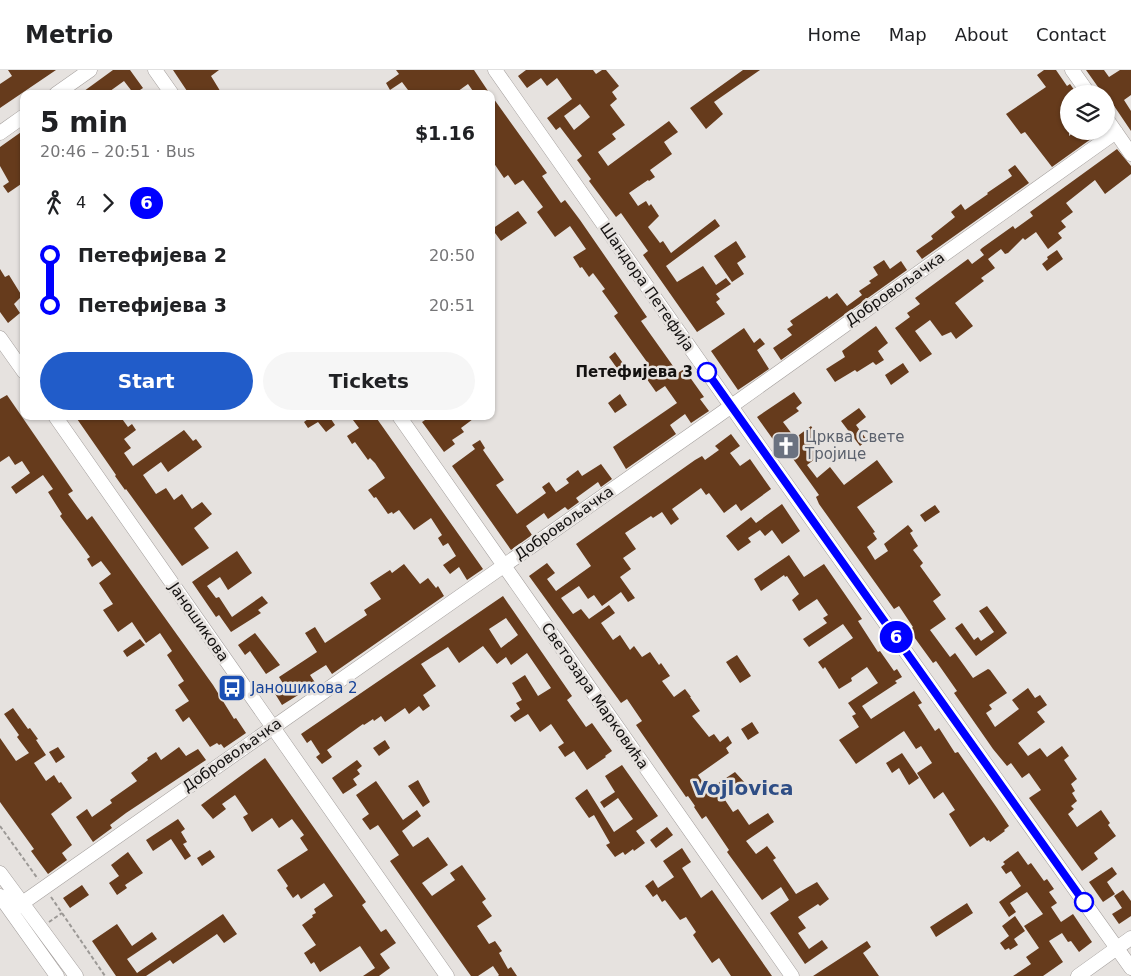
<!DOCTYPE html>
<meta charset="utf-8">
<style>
:root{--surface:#fff;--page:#f6f6f6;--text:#202124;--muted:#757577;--line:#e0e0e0;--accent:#215cc9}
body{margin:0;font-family:"DejaVu Sans",sans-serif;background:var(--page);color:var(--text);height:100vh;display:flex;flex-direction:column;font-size:19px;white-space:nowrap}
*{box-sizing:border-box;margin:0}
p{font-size:16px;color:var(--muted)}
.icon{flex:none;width:28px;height:28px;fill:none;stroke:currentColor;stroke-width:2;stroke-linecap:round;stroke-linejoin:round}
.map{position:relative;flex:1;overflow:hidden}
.side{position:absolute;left:20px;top:20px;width:475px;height:330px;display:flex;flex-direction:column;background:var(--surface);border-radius:10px;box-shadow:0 1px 4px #0004}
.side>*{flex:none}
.badge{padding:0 10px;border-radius:16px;font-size:18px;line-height:32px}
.controls{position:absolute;left:1060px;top:15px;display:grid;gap:10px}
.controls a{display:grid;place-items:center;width:55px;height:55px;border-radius:50%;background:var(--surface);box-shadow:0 1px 4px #0004;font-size:25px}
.map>.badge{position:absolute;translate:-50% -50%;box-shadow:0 0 0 2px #fff}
.legs{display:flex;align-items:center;gap:8px;height:55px;padding:0 20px;font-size:16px}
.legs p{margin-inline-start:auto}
.headline{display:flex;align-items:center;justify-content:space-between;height:85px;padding:0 20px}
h1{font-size:28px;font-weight:800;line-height:38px}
.cta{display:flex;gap:10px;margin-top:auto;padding:10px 20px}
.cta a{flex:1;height:58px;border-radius:30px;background:var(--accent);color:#fff;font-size:20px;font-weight:800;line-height:58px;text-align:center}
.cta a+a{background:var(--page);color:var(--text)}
ul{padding:0 20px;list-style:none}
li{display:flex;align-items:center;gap:18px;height:50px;font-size:19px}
li i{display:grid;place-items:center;width:8px;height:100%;margin:0 6px;background:currentColor}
li i::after{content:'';width:12px;height:12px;margin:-6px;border:4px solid;border-radius:50%;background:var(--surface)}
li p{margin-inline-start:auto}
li:first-child i{background:linear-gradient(#0000 50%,currentColor 0)}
li:last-child i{background:linear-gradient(currentColor 50%,#0000 0)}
header{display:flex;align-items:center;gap:30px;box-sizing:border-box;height:70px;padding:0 25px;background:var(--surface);border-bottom:1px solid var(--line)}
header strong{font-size:24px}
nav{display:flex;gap:28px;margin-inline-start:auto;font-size:18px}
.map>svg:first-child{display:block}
.building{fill:#663b1c;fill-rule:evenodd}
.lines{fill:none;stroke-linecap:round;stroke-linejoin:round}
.minor-casing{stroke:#a49f9d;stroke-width:15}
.path{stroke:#9c9996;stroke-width:2;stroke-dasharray:4 2.5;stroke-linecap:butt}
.minor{stroke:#fff;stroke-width:14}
.line-1-casing{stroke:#fff;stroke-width:11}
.line-1{stroke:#00f;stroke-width:8}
.stop-1-dot{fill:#fff;stroke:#00f;stroke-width:2.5}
.labels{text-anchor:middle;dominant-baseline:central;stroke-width:5;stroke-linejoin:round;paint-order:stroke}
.street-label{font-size:15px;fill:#131110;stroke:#e6e2df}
.stop-label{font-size:15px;font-weight:bold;fill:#131110;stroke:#e6e2df;text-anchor:end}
.worship-label{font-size:15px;fill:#5b616d;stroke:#e6e2df;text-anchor:start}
.transit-label{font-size:15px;fill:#164399;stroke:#e6e2df;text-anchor:start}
.district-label{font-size:20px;font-weight:bold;fill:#2e4d85;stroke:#e6e2df}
</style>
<header>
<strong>Metrio</strong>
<nav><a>Home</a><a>Map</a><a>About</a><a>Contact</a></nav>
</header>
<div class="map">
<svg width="1131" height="906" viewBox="0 0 1131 906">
<rect width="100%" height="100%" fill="#e6e2df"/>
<path class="building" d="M8,0h48l-56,38v-24l12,-8z
M113,0h17l13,18 -9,6 -10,-13 -18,13h-26z
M173,0h46l-8,6 11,18h-18l-2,-4 -6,4h-7z
M396,0h78l16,24h-15l-7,-10 -14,10h-43l-9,-12 -12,8 -4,-7 13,-9z
M526,0h67l3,4 6,-4h4l13,16 -7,6 5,7 -7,6 15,20 -13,9 4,5 -18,13 10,14 61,-45 9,11 -14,10 8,12 -22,16 5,7 -6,4 -1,-1 -19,13 9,13 8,-5 3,5 2,-2 8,12 -11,11 12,16 3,-2 8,12 44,-34 5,7 -54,40 11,16 26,-16 13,19 10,-7 5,6 -15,10 4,5 -4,3 9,12 -28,18 -54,-77 5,-4 -27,-38 -5,4 -27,-36 2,-2 -14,-19 5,-4 -22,-29 -4,3 -9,-12 25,-19 -15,-21 -10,8 -6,-8 -14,10 -9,-12zM580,34l10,13 -16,13 -10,-14z
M743,0h17l-46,32 9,12 -17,15 -16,-21z
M1044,0h12l11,16 3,-2 7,10h-8v42l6,-5h27l-50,36 -27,-35 -4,2 -15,-20 40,-27 -9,-12z
M1086,0h18l5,7 11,-7h11v25l-7,5 7,11v20l-25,-37h-3z
M491,25l56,78 -5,3 19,27 4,-3 15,20 67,97 -6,4 37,52 6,-4 20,28 -4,2 9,12 -18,12 -6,-9 -15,11 6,9 -50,35 -13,-22 64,-44 -12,-17 -9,6 -17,-24 8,-6 -33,-46 4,-3 -16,-22 3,-2 -12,-16 -4,4 -7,-10 -2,1 -7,-11 13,-8 -16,-23 -15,11 -18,-25 6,-5 -20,-27 -8,5 -7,-10 -4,3 -13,-19z
M24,60v52l-16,11 -5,-7 6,-4 -9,-16v-19z
M1117,79l14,17v8l-26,20 -10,-14 -29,23 7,9 -12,9 5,6 -8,6 4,5 -14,11 -12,-17 -11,8 -2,-2 -15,15 -3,1 -4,-5 -13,10 7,9 -14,10 3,3 -29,22 18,23 -17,13 -5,-7 -9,4 -12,-16 -15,11 17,23 -12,8 -25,-34 15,-11 -3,-4 13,-9 -5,-6 53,-39 4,5 12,-9 -4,-5 2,-2 31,-22 2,3 18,-13 -3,-4z
M1015,95l14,18 -107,76 -6,-8 17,-12 -2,-3 24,-19 -4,-5 10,-8 4,6 23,-16 -1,-1 25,-17 -4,-6z
M518,141l9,12 -26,18 -9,-12z
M736,171l10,16 -9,6 7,11 -12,8 -18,-26z
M1057,180l6,9 -16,12 -5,-7 6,-5 -1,-2z
M884,190l6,9 11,-8 6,9 -126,90 -8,-12 19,-13 -5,-6 6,-4 -3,-4 37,-25 2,3 8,-6 10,13 15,-11 -3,-4 12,-8 -2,-2 9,-6 -5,-8z
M0,199l5,8 4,-2 13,21 -8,8 6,9 -12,10 -8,-11z
M876,256l12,17 -10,8 6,9 -8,5 -3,-3 -16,10 -2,-2 -20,12 -9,-13 19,-12 -3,-6z
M744,258l10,15 6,-5 5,6 -8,6 12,19 -31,21 -27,-39z
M615,282l15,21 -6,5 -15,-21z
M903,293l6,9 -18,13 -6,-10z
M794,322l8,11 -6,5 3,3 -16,11 12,16 16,-12 7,10 -9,7 10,13 -12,9 10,13 13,-11 14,18 33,-25 16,22 -36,25 18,25 -2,1 4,6 -10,8 8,13 13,-9 -4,-7 24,-19 5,6 -3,2 8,13 -5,4 10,13 -3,3 21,29 -8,6 13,18 -16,11 20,27 5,-4 18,25 15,-9 2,1 17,23 -18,12 3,4 -6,4 9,14 24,-18 -7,-9 16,-12 7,10 5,-3 7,10 -10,7 8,10 -27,21 10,13 12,-8 7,9 15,-11 7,10 -5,4 13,19 -6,5 4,7 -3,2 5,8 -6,5 3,3 -6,5 9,13 24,-17 9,13 -2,2 8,11 -22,17 4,6 -16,12 -53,-73 12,-8 -12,-17 -7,5 -11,-15 -4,3 -14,-17 -39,-56 3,-2 -21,-30 -3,2 -24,-33 4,-3 -14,-21 -5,3 -75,-105 -3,-7 3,-2 -28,-39 -4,3 -30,-42z
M620,324l7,11 -12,8 -7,-10z
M7,325l66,96 -5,3 19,26 5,-4 121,169 21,34 2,-1 10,15 -22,15 -3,-4 -2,1 -2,-2 -7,4 -21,-30 -6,5 -8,-12 14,-9 -11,-16 6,-4 -17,-26 5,-4 -12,-18 -14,10 -14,-21 -14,10 -15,-22 10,-6 -14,-21 12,-9 -10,-13 -9,6 -5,-8 3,-2 -30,-41 2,-2 -14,-22 5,-3 -10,-14 -27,19 -5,-7 19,-14 -8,-12 -7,4 -6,-9 -9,6v-63z
M859,338l7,9 -10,8 11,15 -7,6 -19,-25z
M75,346h45l8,11 4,-3 4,6 -12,9 7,9 -7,5 9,13 51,-36 9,11 3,-2 6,8 -34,25 -7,-10 -18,13 13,19 10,-6 8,12 8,-6 10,15 10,-7 10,12 -18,14 15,20 -27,18 -56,-77 -1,1 -10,-14 1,-1z
M312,346h17l6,9 -9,7 -8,-10 -10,6 -4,-6z
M350,346h25l108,153 -16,11 -8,-13 -9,7 -7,-9 13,-9 -8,-13 -5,3 -5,-8 4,-3 -11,-17 -17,12 -15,-20 -6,4 -1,-2 -4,2 -12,-17 -2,1 -6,-8 17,-12 -10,-15 -5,-5 -2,2 -13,-18 -3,2 -5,-8 12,-8z
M431,346h46l-16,12 3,4 -12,8 3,4 -11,8 -22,-30z
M731,364l9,12 -10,7 10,13 10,-7 21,30 -30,22 -5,-7 -12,9 -15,-20 -3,2 -5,-7 -29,21 7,10 -8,6 -9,-13 -9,6 -2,-2 -26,17 11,16 -13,9 8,11 -11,8 15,21 -7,4 -7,-10 -19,14 -8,-11 -6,4 -9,-13 -18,12 12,16 8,-5 8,10 20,-14 6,8 -14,10 12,17 7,-5 10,15 4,-4 8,11 8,-5 9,13 2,-2 9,13 -8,5 12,16 11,-8 6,8h-1l10,14 -8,5 17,21 5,-3 6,8 8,-6 4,7 -6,5 3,5 -31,22 10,15 27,-18 10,11 -22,14 10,15 5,-3 11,16 19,-12 6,9 -28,19 10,13 11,-8 9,12 -3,2 23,34 21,-12 12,17 -9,7 -2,-2 -20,13 8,11 -8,5 11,16 13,-9 6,8 -23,16 -35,-51 19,-13 -8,-13 -19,13 -35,-48 2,-2 -23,-34 -4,3 -8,-12 1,-1 -7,-10 -2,1 -50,-72 6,-4 -15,-22 -6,4 -92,-127 18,-13 8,10 -8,6 9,12 35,-25 -15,-22 119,-84 7,-4 3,4 14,-10 -4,-4z
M480,370l5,8 -2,2 21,30 -8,5 21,29 29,-21 -4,-6 7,-5 7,10 13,-9 -3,-4 12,-9 4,6 19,-12 11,15 -11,8 -3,-5 -22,16 3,4 -11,8 -3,-3 -17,12 -4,-6 -18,13 6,9 -21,15 -59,-84 23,-17 -3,-4z
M782,434l18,27 -18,13 -10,-14 -7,6 -5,-6 -12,8 3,4 -13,9 -12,-15 25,-19 5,6z
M935,435l5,7 -15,10 -5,-7z
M237,481l15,22 -24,17 -8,-13 -13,9 9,12 3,-1 13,20 30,-21 6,7 -10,7 3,3 -30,19 -12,-17 -3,2 -24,-35z
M789,485l15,22 20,-13 38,55 -4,2 20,31 2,-1 14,20 3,-2 5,8 -7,4 2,2 -35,23 9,13 43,-28 8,12 -4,2 17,26 4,-3 16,25 3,-1 39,56 12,18 -5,4 1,1 -15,11 -1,-2 -2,1 -3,-4 -14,10 -21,-33 6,-4 -12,-18 -9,7 -17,-26 15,-10 -11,-17 -5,3 -12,-18 -48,33 -17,-24 20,-13 -7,-11 4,-2 -8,-11 30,-20 -11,-16 -16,11 1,3 -13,8 -14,-22 -2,2 -5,-7 35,-24 -10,-14 -34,23 -6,-8 24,-16 -4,-5 5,-3 -11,-16 -18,12 -7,-11 7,-6 -12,-18 -2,1 -1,-2 -23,16 -7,-12z
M404,494l16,20 8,-6 8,10 2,-2 6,10 -112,78 -6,-9 -16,10 6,9 -34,21 -8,-13 10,-7 -5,-8 38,-25 -12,-19 10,-6 10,16 42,-28 -3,-5 17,-11 -11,-16 20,-13 2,3z
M503,526l69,100 -5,4 19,27 6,-4 20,28 -7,5 1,1 -19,13 -13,-19 -9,6 -7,-10 6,-4 -13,-19 -11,8 -12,-18 -13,8 -5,-6 10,-7 -4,-6 6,-3 -10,-17 2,-1 11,-7 13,21 13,-8 -24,-35 -16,12 -5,-8 -9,7 -14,-18 -24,17 -11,-16 -27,17 15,22 -13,9 7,11 -7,5 -4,-5 -10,8 -4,-6 -20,14 -4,-6 -7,5 -1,-2 -9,6 -1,-1 -36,26 5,7 -10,7 -6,-7 4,-3 -9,-14 -4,3 -6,-9zM506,548l12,17 -17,13 -12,-19z
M987,536l20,27 -31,23 -21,-28 7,-5 12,17 4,-3 3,4 13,-9 -15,-21z
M255,563l25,32 -14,9 -16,-23 -5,4 -7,-10z
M140,569l5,6 -18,12 -4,-6z
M737,585l14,21 -11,7 -14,-21z
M13,638l15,21 2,-1 8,11 -2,1 10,15 -12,8 12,18 8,-6 5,8 2,-1 11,16 -21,16 21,31 -10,8 5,7 -19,14 -17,-23 3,-2 -34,-47v-64l16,23 13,-8 -12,-16 2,-2 -15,-21z
M752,652l7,11 -11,7 -7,-11z
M385,670l5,8 -11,8 -6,-8z
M58,677l7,10 -9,6 -7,-11z
M179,677l7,9 12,-7 8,11 -80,53 -16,12 2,3 -19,14 -17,-25 11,-8 5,8 20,-14 -2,-3 27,-19 -6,-8 17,-13 -1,-2 9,-6 5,8z
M902,683l17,25 -10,7 -10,-17 -7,5 -6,-10z
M265,688l101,144 -4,3 19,27 5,-3 10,14 -16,11 10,14 -11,8h-16l12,-8 -15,-22 -40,26 -6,-10 -3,2 -7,-11 12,-8 -14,-20 11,-8 -1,-2 4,-2 -2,-4 19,-13 -9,-13 -23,16 -3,-5 -5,4 -7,-10 2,-2 -11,-16 31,-20 -8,-12 4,-3 -12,-16 -13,9 -7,-10 -20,14 -9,-15 5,-3 -13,-19 -13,9 4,5 -13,10 -12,-14z
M357,690l5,6 -5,4 3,4 -7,5 4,6 -14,9 -11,-16z
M622,695l36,51 -22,15 9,12 -11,8 -1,-2 -8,6 -2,-3 -8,5 -9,-12 4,-2 -16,-28 -5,3 -14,-20 12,-9 27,43 19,-13 -15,-21 -14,10 -4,-6 15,-10 -10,-16z
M418,710l12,22 -7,5 -15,-21z
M376,711l27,39 14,-10 4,6 -19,15 11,16 15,-10 20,28 -26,18 10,13 23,-16 -5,-7 12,-8 24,34 -4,3 10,14 -15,10 12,18 6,-3 7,10 -3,2 9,16 3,-2 6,9h-19l1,-1 -6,-9 -15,10h-7l-27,-38 -54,-77 9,-6 -21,-30 -8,5 -8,-11 7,-5 -13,-19z
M178,749l7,10 -4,3 6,10 -4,2 8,12 -6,4 -14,-21 -18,12 -7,-11z
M667,757l6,8 -17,13 -6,-8z
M682,778l9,14 -9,6 19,30 11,-8 60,86h-41l-12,-18 -7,5 -19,-28 3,-3 -10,-15 -6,3 -15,-20 -3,2 -5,-8 -4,3 -8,-11 8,-6 5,8 16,-11 -11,-16z
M210,780l5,7 -13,9 -5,-8z
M1018,781l10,14 3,-2 13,18 3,-2 7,10 -5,3 8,11 -6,4 10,15 12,-8 19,28 -13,10 -8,-11 -3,1 -6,-9 -13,8 14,21 -20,14h-30l18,-12 -5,-7 13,-9 -15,-22 19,-12 -16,-22 -17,11 6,9 -7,5 -10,-15 22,-16 -10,-15 -5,3 -5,-7 4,-3 -2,-2z
M128,782l15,21 -18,12 2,3 -10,7 -8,-12 10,-7 -8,-11z
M1112,797l5,7 -10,8 8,12 -12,8 -14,-20z
M82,815l7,10 -19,13 -7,-10z
M1123,820l8,11v15l-12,8 -7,-10 10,-6 -8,-12z
M967,833l6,10 -37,24 -6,-10z
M223,844l14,20 -13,9 -7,-9 -44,30 -3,-4 -24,16h-30l-24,-35 25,-17 15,22 20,-14 5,7 -30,20 10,14z
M1015,846l10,15 -11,8 4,6 -8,5 -1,-2 -4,2 -5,-7 9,-7 -7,-10z
M867,871l4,6 -8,6 16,23h-66z"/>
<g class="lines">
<defs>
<path id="minor" d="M155,0l17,24
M495,0l250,356 386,542
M1072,0l17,24
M56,24l34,-24
M1106,48l25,36
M0,63l24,-17
M0,268l24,34
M55,346l392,560
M399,346l393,560
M0,803l76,103
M0,826l57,80
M11,841l705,-494 400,-285
M1078,906l53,-38"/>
</defs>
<use href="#minor" class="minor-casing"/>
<path class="path" d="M0,756l38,53
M51,827l54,79
M49,852l13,-9"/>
<use href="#minor" class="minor"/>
</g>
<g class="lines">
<defs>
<path id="line-1" d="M707,302l377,530"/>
</defs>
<use href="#line-1" class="line-1-casing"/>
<use href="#line-1" class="line-1"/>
</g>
<defs>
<symbol id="church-square" viewBox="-11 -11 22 22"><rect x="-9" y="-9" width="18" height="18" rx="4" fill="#6b7280" stroke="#e6e2df"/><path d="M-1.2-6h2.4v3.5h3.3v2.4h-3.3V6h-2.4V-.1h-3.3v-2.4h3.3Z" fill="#fff"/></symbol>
<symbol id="bus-square" viewBox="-11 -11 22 22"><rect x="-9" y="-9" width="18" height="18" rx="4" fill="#1a4fb4" stroke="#e6e2df"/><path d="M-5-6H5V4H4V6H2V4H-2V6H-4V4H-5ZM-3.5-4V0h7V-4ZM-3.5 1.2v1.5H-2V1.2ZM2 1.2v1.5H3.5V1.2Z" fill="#fff"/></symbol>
</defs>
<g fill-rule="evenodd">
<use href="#church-square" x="770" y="360" width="32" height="32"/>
<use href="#bus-square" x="216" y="602" width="32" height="32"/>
</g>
<g class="stop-1-dot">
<circle cx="707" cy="302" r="9"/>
<circle cx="1084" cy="832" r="9"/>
</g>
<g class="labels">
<g class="street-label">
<text transform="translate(647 217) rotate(55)">Шандора Петефија</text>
<text transform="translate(895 219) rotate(-35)">Добровољачка</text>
<text transform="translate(564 453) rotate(-35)">Добровољачка</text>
<text transform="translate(199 552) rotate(55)">Јаношикова</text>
<text transform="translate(595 626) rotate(55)">Светозара Марковића</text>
<text transform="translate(232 685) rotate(-35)">Добровољачка</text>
</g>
<g class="stop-label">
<text x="693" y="302">Петефијева 3</text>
</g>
<g class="worship-label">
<text x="805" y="367">Црква Свете<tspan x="805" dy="17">Тројице</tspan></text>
</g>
<g class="transit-label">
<text x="251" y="618">Јаношикова 2</text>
</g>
<g class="district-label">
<text x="743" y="718">Vojlovica</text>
</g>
</g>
</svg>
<div class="controls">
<a><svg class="icon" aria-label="layers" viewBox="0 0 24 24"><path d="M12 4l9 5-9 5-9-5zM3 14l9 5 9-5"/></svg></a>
</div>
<b class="badge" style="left:896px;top:567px;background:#00f;color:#fff">6</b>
<section class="side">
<div class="headline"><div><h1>5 min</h1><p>20:46 – 20:51 · Bus</p></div><b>$1.16</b></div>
<div class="legs"><svg class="icon" aria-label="walk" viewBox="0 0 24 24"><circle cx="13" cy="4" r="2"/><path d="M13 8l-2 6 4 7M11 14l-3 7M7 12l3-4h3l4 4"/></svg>4<svg class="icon" aria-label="forward" viewBox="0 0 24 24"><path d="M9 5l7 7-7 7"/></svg><b class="badge" style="background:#00f;color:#fff">6</b></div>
<ul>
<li><i style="color:#00f"></i><b>Петефијева 2</b><p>20:50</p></li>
<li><i style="color:#00f"></i><b>Петефијева 3</b><p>20:51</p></li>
</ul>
<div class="cta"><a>Start</a><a>Tickets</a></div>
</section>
</div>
